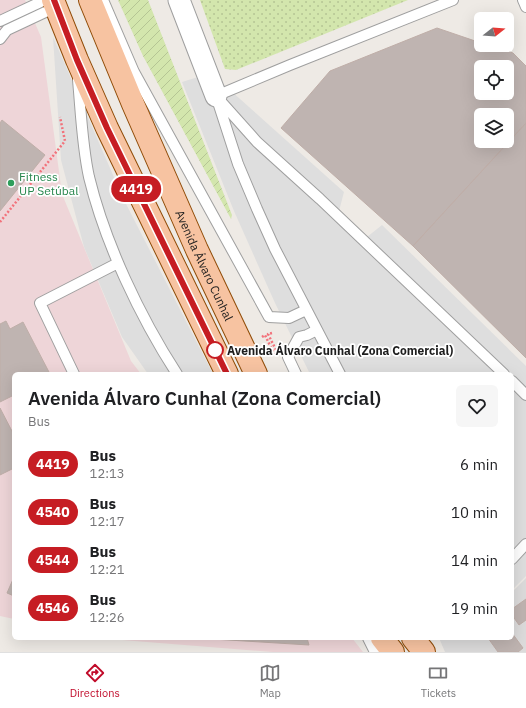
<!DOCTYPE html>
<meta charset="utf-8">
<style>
:root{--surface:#fff;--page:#f6f6f6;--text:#202124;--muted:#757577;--line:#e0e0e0;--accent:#c10b2a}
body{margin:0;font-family:"IBM Plex Sans",sans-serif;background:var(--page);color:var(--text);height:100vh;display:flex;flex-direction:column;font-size:15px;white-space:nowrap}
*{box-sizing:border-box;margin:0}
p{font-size:13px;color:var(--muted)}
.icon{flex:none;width:22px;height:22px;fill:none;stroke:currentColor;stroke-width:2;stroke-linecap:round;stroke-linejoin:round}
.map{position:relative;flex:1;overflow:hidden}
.sheet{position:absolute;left:12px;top:372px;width:502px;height:268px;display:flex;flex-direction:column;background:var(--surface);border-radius:6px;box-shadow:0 4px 16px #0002}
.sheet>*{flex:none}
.badge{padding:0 8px;border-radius:13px;font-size:14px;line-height:26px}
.needle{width:26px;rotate:73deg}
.tools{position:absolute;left:474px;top:12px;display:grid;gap:8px}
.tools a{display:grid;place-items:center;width:40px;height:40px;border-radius:6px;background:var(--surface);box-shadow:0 4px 16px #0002;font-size:20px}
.map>.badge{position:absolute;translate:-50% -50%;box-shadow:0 0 0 2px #fff}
.round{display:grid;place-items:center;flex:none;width:42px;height:42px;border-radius:6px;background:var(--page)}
.summary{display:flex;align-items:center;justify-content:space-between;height:68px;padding:0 16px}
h1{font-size:19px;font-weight:600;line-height:30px}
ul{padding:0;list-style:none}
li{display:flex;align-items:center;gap:12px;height:48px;padding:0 16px}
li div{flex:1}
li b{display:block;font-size:15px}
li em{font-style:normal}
li .badge{min-width:44px;font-weight:700;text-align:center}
.tabs{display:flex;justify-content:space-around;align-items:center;height:56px;border-top:1px solid var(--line);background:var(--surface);font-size:11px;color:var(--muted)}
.tabs a{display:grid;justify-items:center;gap:2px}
.tabs .on{color:var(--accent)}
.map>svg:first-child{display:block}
.residential{fill:#dcdbdb}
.commercial{fill:#eed5d8}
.grass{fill:url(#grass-dots)}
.garden{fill:url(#garden-furrows)}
.parking{fill:#dedede}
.building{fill:#bfb4b1;stroke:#bfaea8;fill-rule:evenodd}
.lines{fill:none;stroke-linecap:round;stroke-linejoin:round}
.service-casing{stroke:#9f9f9f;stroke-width:12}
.minor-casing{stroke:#9f9f9f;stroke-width:23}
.primary-casing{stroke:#904c08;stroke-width:24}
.path{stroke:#f2727b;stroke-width:2.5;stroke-dasharray:2 2;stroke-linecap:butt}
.service{stroke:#fff;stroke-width:10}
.minor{stroke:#fff;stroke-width:21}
.primary{stroke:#f7c3a1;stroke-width:22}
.line-casing{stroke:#fff;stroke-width:9}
.line{stroke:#c61d23;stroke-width:6}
.leisure-dot{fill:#2e9e5b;stroke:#fff;stroke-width:1.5}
.stop-dot{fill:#fff;stroke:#c61d23;stroke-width:2}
.labels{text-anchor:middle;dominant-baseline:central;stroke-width:3.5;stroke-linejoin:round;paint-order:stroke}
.leisure-label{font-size:12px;fill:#27864d;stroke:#fff;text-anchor:start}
.street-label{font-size:12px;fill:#1e1e1e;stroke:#fff}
.stop-label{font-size:12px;font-weight:bold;fill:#1e1e1e;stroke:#fff;text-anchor:start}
</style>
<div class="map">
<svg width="526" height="652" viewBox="0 0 526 652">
<defs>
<pattern id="grass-dots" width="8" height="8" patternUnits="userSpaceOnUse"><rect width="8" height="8" fill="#d3e6ad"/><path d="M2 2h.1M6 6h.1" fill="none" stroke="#b5c594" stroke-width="1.8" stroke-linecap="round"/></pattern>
<pattern id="garden-furrows" width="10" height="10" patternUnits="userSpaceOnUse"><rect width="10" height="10" fill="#d3e6ad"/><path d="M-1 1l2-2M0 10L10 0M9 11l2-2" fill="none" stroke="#b5c594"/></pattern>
</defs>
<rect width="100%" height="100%" fill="#eeeae5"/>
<path class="residential" d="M526,578v74h-81l-6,-14h73v-46z"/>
<path class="commercial" d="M0,0h25l16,37 21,157 69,167 10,13h-127v245l-14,-3z
M97,638h255l11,14h-90z"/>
<path class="grass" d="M200,0h208l-172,70 -11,-1z"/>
<path class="garden" d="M118,0h30l84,215 -1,4 -88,-163z"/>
<path class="parking" d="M53,37l70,161 90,176h-65l-26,-37 -38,-90 -23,-87z
M211,73l133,119 -5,19 28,26 15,-12 144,141v210l-14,14v-216h-202l-35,-71 -41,-92 -52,-129z"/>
<path class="building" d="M437,28l44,15v2h7l25,8 13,13v57l-113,123 -132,-118 49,-57zM481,67h26v26h-26zM481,115h26v26h-26z
M2,120l43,35 -45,56v-88z
M526,123v235l-113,-112z
M6,321l4,8 13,-7 27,52h-36v21l-14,7v-78z
M0,408l14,27v33l-14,7z
M14,577v19l-7,-3z
M526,599v21l-7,5 -7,-10v-6z
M512,633l11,15 -5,4h-20l-10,-14h24z
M196,638h111l2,7z"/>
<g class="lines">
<defs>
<path id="service" d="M103,0l31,72 135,245 20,1 17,-8
M523,0l3,7
M0,21l45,-21
M0,39l7,-9 49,-23
M78,80c3,32 4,65 11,97 16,66 51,140 88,197
M216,96l74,-31 163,-65
M74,374l-34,-71 78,-40
M296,374l-8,-17 11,-20 8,-2 10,-5
M340,374l-65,-125 -18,-40 -19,-45 -22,-68 41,46 63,57 184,175
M512,381l14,14
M512,559l14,-15
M368,638l7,14"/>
<path id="minor" d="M179,0l37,96"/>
<g id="primary">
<path d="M53,0l24,60 30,68 120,246"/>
<path id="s1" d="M90,0l43,104 64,146 59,124"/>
<path d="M382,638l11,14"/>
<path d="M413,638l11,14"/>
</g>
</defs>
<use href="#service" class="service-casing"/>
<use href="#minor" class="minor-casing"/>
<use href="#primary" class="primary-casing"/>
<path class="path" d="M0,222l65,-81 -5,-24
M272,333l-4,1 8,16
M262,337l3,-2 9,19"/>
<use href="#service" class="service"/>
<use href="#minor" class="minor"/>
<use href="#primary" class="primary"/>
</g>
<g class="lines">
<defs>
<path id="line" d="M54,0l23,60 30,68 120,246"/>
</defs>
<use href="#line" class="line-casing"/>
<use href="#line" class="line"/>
</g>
<circle class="leisure-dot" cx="11" cy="183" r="4"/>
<circle class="stop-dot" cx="215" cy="350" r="8"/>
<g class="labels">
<g class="leisure-label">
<text x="19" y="176">Fitness<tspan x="19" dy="14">UP Setúbal</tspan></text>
</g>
<g class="street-label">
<text stroke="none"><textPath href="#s1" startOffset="289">Avenida Álvaro Cunhal</textPath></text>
</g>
<g class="stop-label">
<text x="227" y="350">Avenida Álvaro Cunhal (Zona Comercial)</text>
</g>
</g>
</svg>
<div class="tools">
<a><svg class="needle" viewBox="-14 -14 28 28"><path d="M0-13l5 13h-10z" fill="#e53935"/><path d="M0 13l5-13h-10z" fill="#757577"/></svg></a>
<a><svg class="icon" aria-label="locate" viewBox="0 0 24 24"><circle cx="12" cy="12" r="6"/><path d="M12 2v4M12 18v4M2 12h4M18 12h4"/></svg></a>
<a><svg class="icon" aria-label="layers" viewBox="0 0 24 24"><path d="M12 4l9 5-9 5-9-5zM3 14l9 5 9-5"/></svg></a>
</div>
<b class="badge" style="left:136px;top:189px;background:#c61d23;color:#fff">4419</b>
<section class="sheet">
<div class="summary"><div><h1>Avenida Álvaro Cunhal (Zona Comercial)</h1><p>Bus</p></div><a class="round"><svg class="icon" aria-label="heart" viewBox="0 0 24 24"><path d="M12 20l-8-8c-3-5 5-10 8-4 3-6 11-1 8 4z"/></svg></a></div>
<ul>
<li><span class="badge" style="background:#c61d23;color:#fff">4419</span><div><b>Bus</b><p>12:13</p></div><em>6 min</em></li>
<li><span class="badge" style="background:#c61d23;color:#fff">4540</span><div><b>Bus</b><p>12:17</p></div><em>10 min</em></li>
<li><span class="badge" style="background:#c61d23;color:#fff">4544</span><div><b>Bus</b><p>12:21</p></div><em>14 min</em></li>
<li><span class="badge" style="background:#c61d23;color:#fff">4546</span><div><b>Bus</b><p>12:26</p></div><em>19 min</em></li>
</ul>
</section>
</div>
<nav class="tabs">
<a class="on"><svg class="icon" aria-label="directions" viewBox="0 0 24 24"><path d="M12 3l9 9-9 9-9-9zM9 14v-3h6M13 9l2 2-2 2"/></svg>Directions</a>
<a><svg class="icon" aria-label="map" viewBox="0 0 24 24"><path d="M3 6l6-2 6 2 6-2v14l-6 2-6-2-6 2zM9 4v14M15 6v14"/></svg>Map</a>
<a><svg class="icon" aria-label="tickets" viewBox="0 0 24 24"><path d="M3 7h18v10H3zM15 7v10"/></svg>Tickets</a>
</nav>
